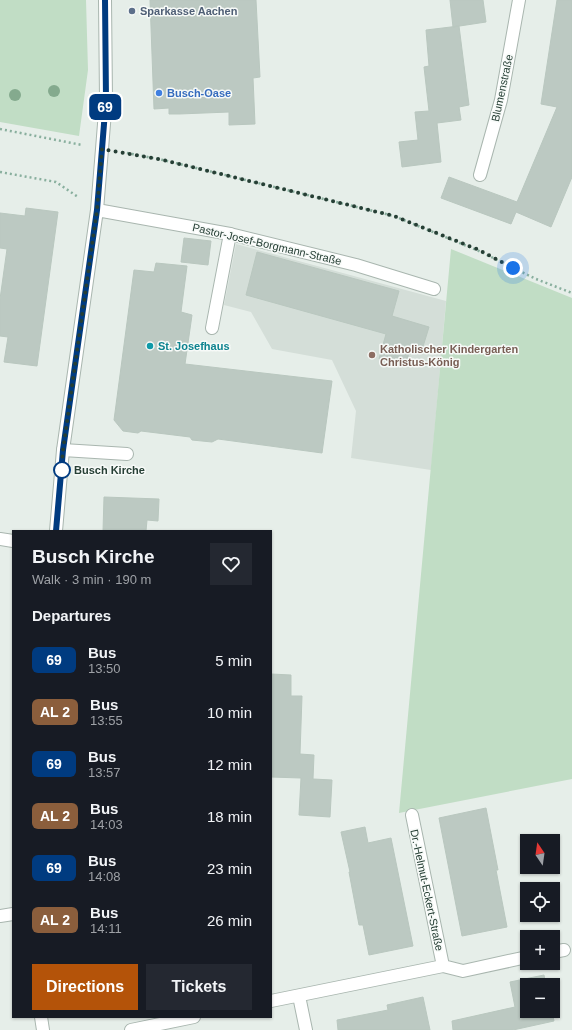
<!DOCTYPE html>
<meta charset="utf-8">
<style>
:root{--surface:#171b24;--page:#242831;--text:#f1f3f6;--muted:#9ea1a6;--accent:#b45309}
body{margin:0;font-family:Arial,sans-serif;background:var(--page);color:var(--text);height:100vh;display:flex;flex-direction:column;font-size:15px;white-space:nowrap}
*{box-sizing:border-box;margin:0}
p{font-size:13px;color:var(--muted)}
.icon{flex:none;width:22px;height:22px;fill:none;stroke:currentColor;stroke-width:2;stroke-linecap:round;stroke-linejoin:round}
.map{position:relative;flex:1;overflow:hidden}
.details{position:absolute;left:12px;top:530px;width:260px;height:488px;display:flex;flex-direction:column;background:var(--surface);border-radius:0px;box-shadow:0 1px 3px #0004}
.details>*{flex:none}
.badge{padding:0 8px;border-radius:6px;font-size:14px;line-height:26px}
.needle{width:26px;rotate:347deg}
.tools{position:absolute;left:520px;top:834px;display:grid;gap:8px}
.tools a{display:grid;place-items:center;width:40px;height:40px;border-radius:0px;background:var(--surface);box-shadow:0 1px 3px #0004;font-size:20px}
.you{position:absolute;width:20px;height:20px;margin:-10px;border:3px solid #fff;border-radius:50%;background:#1a73e8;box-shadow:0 0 0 6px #1a73e833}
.map>.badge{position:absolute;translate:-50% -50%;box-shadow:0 0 0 2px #fff}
h2{padding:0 20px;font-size:15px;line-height:36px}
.round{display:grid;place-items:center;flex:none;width:42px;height:42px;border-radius:0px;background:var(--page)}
.overview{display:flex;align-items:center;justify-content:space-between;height:68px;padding:0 20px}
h1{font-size:19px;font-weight:600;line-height:30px}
.button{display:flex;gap:8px;margin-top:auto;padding:8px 20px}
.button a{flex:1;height:46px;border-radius:0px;background:var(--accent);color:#fff;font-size:16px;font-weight:600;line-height:46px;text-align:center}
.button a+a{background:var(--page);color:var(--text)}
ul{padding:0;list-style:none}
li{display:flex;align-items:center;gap:12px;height:52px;padding:0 20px}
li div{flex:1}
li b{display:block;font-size:15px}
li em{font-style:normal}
li .badge{min-width:44px;font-weight:700;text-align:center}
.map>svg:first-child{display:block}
.built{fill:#d4ded8}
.green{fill:#c1ddc5}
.building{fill:#bcc9c2;stroke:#b9c7bf}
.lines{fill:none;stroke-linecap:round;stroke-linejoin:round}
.lane-casing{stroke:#a9b6af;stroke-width:14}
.street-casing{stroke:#a9b6af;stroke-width:14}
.path{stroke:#89af9e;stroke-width:2.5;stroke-dasharray:2 3;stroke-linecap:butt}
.lane{stroke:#fff;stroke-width:12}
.street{stroke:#fff;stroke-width:12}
.tree{fill:#84aa8e}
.line-casing{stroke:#fff;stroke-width:9}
.line{stroke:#003b80;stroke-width:6}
.walk{stroke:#263f35;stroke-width:4;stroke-dasharray:0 7.2}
.service-dot{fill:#5c6f8a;stroke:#f7faf8;stroke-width:1.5}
.shop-dot{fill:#3f7fe0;stroke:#f7faf8;stroke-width:1.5}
.culture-dot{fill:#0f9aa8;stroke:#f7faf8;stroke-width:1.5}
.education-dot{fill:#8d6e63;stroke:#f7faf8;stroke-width:1.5}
.stop-dot{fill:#fff;stroke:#003b80;stroke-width:2}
.labels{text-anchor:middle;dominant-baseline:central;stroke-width:3;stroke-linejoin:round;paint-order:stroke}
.service-label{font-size:11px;font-weight:bold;fill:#4e5e75;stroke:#f7faf8;text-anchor:start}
.street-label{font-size:11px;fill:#263f35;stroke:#f7faf8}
.shop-label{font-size:11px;font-weight:bold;fill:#366cbe;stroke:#f7faf8;text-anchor:start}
.culture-label{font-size:11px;font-weight:bold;fill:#0d838f;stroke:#f7faf8;text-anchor:start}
.education-label{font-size:11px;font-weight:bold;fill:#785e54;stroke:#f7faf8;text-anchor:start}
.stop-label{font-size:11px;font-weight:bold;fill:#263f35;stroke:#f7faf8;text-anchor:start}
</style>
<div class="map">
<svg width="572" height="1030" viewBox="0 0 572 1030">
<rect width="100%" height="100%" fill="#e6eee9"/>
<path class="built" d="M236,244l210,57 -15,169 -80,-12 5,-47 -24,-51 -60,-11 -21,-37 -27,-7z"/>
<path class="green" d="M0,0h86l2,70 -9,66 -79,-14z
M451,249l121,49v481l-173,34z"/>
<path class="building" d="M150,0h106l4,77 -7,1 2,46 -26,1v-13l-50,2h-10v-6l-15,1z
M450,0h33l3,22 -33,5z
M557,0h15v177l-21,50 -35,-15 -5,12 -70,-26 8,-21 68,25 40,-95 -16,-3z
M459,26l10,79 -10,2 2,13 -24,3 4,39 -39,5 -3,-25 19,-2 -3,-28 14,-1 -5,-44 5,-1 -3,-36z
M26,208l32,4 -21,154 -33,-4 4,-25 -8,-1v-37l7,-50 -7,-1v-35l25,3z
M184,238l27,3 -3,24 -27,-3z
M257,252l142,39 -7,25 37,11 -8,26 -11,-3 -5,16 -26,-7 7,-25 -140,-39z
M156,263l31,3 -6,46 11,3 -7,49 147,17 -10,72 -104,-14 -6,3 -20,-2 -2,-3 -49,-6 -3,2 -15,-2 -9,-11 20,-150 20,2z
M104,497l55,2 -1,22 -11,-1 -1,11h-43z
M271,674l20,1v21h11l-2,58 14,1 -1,24 19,1 -2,37 -31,-2 2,-37 -30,-1z
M486,808l12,62h-2l11,57 -45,9 -23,-118z
M365,827l3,16 23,-5 22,108 -44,9 -6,-30h-4l-10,-53h1l-9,-40z
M544,975l2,10h-19v26h25l2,10 -41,9h-60l-1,-9 63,-14 -5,-25z
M423,997l7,33h-92l-1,-10 51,-10 -1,-5z"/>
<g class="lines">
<defs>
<path id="lane" d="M212,328l18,-94
M63,450l64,4"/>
<path id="street" d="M480,175l21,-75 18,-100
M97,210l133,24 126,31 78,24
M56,531l7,-81 34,-240 5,-61 4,-50 -1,-99
M0,539l13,2
M412,815l31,151
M0,916l13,-2
M553,952l11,-2
M299,996l7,34
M271,1001l172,-35 20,5 64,-14
M41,1017l2,13
M131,1030l63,-13"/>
</defs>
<use href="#lane" class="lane-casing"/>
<use href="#street" class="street-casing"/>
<path class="path" d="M0,129l82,16
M122,152l41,8 231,56 85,35 57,28 36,14
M0,172l56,10 22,15"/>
<use href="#lane" class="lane"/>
<use href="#street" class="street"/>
</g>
<g class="tree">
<circle cx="54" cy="91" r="6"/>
<circle cx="15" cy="95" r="6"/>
</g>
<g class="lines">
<defs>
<path id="line" d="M56,531l7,-81 34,-240 5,-61 4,-50 -1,-99"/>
</defs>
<use href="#line" class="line-casing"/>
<use href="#line" class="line"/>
<path class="walk" d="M62,470l-1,4 2,-24 34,-240 5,-61 61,11 231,56 85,34 34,18"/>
</g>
<circle class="service-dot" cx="132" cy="11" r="4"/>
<circle class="shop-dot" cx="159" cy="93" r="4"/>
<circle class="culture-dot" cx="150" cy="346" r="4"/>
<circle class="education-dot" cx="372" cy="355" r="4"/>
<circle class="stop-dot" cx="62" cy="470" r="8"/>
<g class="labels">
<g class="service-label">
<text x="140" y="11">Sparkasse Aachen</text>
</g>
<g class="street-label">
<text transform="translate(502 88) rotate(-78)">Blumenstraße</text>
<text transform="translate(267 244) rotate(13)">Pastor-Josef-Borgmann-Straße</text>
<text transform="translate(427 890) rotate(78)">Dr.-Helmut-Eckert-Straße</text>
</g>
<g class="shop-label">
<text x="167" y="93">Busch-Oase</text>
</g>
<g class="culture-label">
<text x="158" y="346">St. Josefhaus</text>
</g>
<g class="education-label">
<text x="380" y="349">Katholischer Kindergarten<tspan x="380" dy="13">Christus-König</tspan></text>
</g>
<g class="stop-label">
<text x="74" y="470">Busch Kirche</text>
</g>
</g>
</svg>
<div class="tools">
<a><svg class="needle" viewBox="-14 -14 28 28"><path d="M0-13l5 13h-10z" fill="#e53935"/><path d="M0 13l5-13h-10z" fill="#9ea1a6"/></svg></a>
<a><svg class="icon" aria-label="locate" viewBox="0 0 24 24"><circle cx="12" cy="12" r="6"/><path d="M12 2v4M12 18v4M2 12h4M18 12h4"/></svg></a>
<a>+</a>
<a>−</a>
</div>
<div class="you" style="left:513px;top:268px"></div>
<b class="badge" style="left:105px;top:107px;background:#003b80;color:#fff">69</b>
<section class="details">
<div class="overview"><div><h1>Busch Kirche</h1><p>Walk · 3 min · 190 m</p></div><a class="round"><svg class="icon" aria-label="heart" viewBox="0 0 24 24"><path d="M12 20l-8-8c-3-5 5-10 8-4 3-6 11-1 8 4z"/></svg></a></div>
<h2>Departures</h2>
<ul>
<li><span class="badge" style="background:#003b80;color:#fff">69</span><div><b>Bus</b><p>13:50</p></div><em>5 min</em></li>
<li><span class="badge" style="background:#8b5e3c;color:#fff">AL 2</span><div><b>Bus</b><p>13:55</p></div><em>10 min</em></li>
<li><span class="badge" style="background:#003b80;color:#fff">69</span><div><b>Bus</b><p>13:57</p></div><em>12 min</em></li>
<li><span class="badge" style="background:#8b5e3c;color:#fff">AL 2</span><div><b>Bus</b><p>14:03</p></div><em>18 min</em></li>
<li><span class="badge" style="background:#003b80;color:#fff">69</span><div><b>Bus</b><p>14:08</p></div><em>23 min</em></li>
<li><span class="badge" style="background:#8b5e3c;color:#fff">AL 2</span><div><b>Bus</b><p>14:11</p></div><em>26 min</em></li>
</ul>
<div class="button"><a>Directions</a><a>Tickets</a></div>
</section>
</div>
